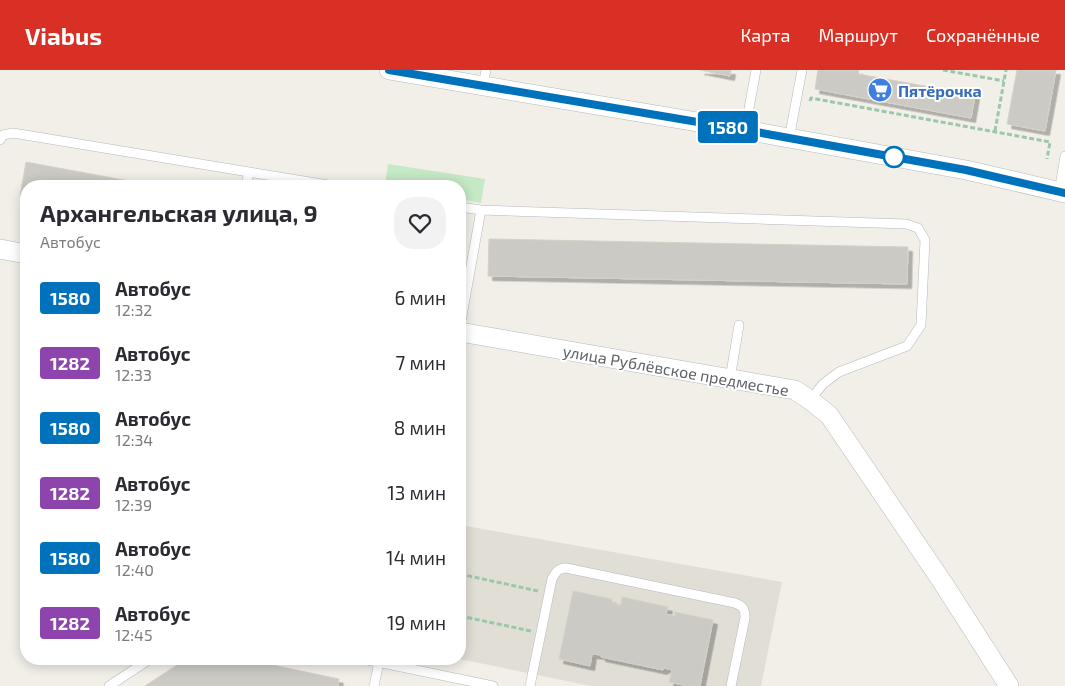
<!DOCTYPE html>
<html lang="ru">
<meta charset="utf-8">
<style>
:root{--surface:#fff;--page:#f2f2f3;--text:#2b2b33;--muted:#7c7c81;--accent:#d93025}
body{margin:0;font-family:"Exo 2",sans-serif;background:var(--page);color:var(--text);height:100vh;display:flex;flex-direction:column;font-size:19px;white-space:nowrap}
*{box-sizing:border-box;margin:0}
p{font-size:16px;color:var(--muted)}
.icon{flex:none;width:28px;height:28px;fill:none;stroke:currentColor;stroke-width:2;stroke-linecap:round;stroke-linejoin:round}
.map{position:relative;flex:1;overflow:hidden}
.sheet{position:absolute;left:20px;top:110px;width:446px;height:485px;display:flex;flex-direction:column;background:var(--surface);border-radius:20px;box-shadow:0 2px 12px #0003}
.sheet>*{flex:none}
.badge{padding:0 10px;border-radius:4px;font-size:18px;line-height:32px}
.map>.badge{position:absolute;translate:-50% -50%;box-shadow:0 0 0 2px #fff}
.round{display:grid;place-items:center;flex:none;width:52px;height:52px;border-radius:20px;background:var(--page)}
.summary{display:flex;align-items:center;justify-content:space-between;height:85px;padding:0 20px}
h1{font-size:24px;font-weight:700;line-height:38px}
ul{padding:0;list-style:none}
li{display:flex;align-items:center;gap:15px;height:65px;padding:0 20px}
li div{flex:1}
li b{display:block;font-size:19px}
li em{font-style:normal}
li .badge{min-width:55px;font-weight:700;text-align:center}
header{display:flex;align-items:center;gap:30px;box-sizing:border-box;height:70px;padding:0 25px;background:var(--accent);color:#fff}
header strong{font-size:24px}
nav{display:flex;gap:28px;margin-inline-start:auto;font-size:18px}
.map>svg:first-child{display:block}
.education{fill:#e1ded6}
.green{fill:#c5e8c5}
.building{fill:#cccac5;stroke:#d6d1c6;filter:url(#shadow)}
.lines{fill:none;stroke-linecap:round;stroke-linejoin:round}
.lane-casing{stroke:#b5b8bc;stroke-width:10}
.street-casing{stroke:#b5b8bc;stroke-width:20}
.path{stroke:#9cc7a9;stroke-width:3;stroke-dasharray:5 2.5;stroke-linecap:butt}
.lane{stroke:#fff;stroke-width:9}
.street{stroke:#fff;stroke-width:19}
.line-casing{stroke:#fff;stroke-width:11}
.line{stroke:#0072bc;stroke-width:8}
.stop-dot{fill:#fff;stroke:#0072bc;stroke-width:2.5}
.labels{text-anchor:middle;dominant-baseline:central;stroke-width:4;stroke-linejoin:round;paint-order:stroke}
.shop-label{font-size:16px;font-weight:bold;fill:#366cbe;stroke:#fff;text-anchor:start}
.street-label{font-size:16px;fill:#5f6368;stroke:#fff}
</style>
<header>
<strong>Viabus</strong>
<nav><a>Карта</a><a>Маршрут</a><a>Сохранённые</a></nav>
</header>
<div class="map">
<svg width="1065" height="616" viewBox="0 0 1065 616">
<defs>
<filter id="shadow"><feDropShadow dx="4.5" dy="4.5" stdDeviation="0" flood-color="#0004"/></filter>
</defs>
<rect width="100%" height="100%" fill="#f1efe8"/>
<path class="education" d="M460,455l322,57 -21,104h-170l-131,-27z"/>
<path class="green" d="M388,94l97,15 -4,24 -21,-4v-13h-75z"/>
<path class="building" d="M700,0h31l-1,6z
M818,0h41l-1,4 117,21 -4,23 -156,-29z
M1017,0h39l-11,61 -38,-7z
M26,92l103,19 29,5h-132v11l-6,-1z
M489,169l419,8 -1,37 -419,-8z
M573,521l39,8v4l9,2 1,-8 46,10 -2,7 9,2v-4l38,8 -13,66h-12l-19,-4 3,-12 -8,-2 -1,2 -62,-13v-2l-9,-1 -2,12 -31,-7z
M186,589h11l11,2 1,-2h35l95,20 -1,7h-193z"/>
<g class="lines">
<defs>
<path id="lane" d="M483,16l3,-16
M745,60l11,-60
M789,69l13,-69
M0,70l3,-5 10,-2 236,39
M246,116l3,-14 85,14
M1059,122l6,-36
M460,137l21,3
M460,257l21,-117 425,14 12,4 7,12 -4,85 -14,21 -68,26 -16,12 -13,16
M730,309l9,-54
M363,589l130,27
M109,616l41,-27
M374,616l5,-24
M530,616l22,-107c4,-7 6,-11 14,-11l169,35c8,3 10,6 10,15l-14,68"/>
<path id="street" d="M389,0l356,60 221,40 99,23
M0,179l26,5
M460,262l335,58 15,10 19,15 114,168 66,103"/>
</defs>
<use href="#lane" class="lane-casing"/>
<use href="#street" class="street-casing"/>
<path class="path" d="M943,0l61,11
M810,31l1,-3 239,44 -3,17
M995,61l11,-61
M460,504l78,17
M460,546l71,15"/>
<use href="#lane" class="lane"/>
<use href="#street" class="street"/>
</g>
<g class="lines">
<defs>
<path id="line" d="M389,0l356,60 221,40 99,23"/>
</defs>
<use href="#line" class="line-casing"/>
<use href="#line" class="line"/>
</g>
<defs>
<symbol id="supermarket-disc" viewBox="-11 -11 22 22"><circle r="9.5" fill="#3f7fe0" stroke="#fff"/><path d="M-6-5.5h2.5l.6 2H6L4.5 2H-2.5L-4.4-4H-6ZM-1.5 3.2a1.3 1.3 0 1 0 .1 0ZM3 3.2a1.3 1.3 0 1 0 .1 0Z" fill="#fff"/></symbol>
</defs>
<g fill-rule="evenodd">
<use href="#supermarket-disc" x="866" y="6" width="28" height="28"/>
</g>
<circle class="stop-dot" cx="894" cy="87" r="10"/>
<g class="labels">
<g class="shop-label">
<text x="898" y="20">Пятёрочка</text>
</g>
<g class="street-label">
<text transform="translate(676 300) rotate(10)">улица Рублёвское предместье</text>
</g>
</g>
</svg>
<b class="badge" style="left:728px;top:57px;background:#0072bc;color:#fff">1580</b>
<section class="sheet">
<div class="summary"><div><h1>Архангельская улица, 9</h1><p>Автобус</p></div><a class="round"><svg class="icon" aria-label="heart" viewBox="0 0 24 24"><path d="M12 20l-8-8c-3-5 5-10 8-4 3-6 11-1 8 4z"/></svg></a></div>
<ul>
<li><span class="badge" style="background:#0072bc;color:#fff">1580</span><div><b>Автобус</b><p>12:32</p></div><em>6 мин</em></li>
<li><span class="badge" style="background:#8e44ad;color:#fff">1282</span><div><b>Автобус</b><p>12:33</p></div><em>7 мин</em></li>
<li><span class="badge" style="background:#0072bc;color:#fff">1580</span><div><b>Автобус</b><p>12:34</p></div><em>8 мин</em></li>
<li><span class="badge" style="background:#8e44ad;color:#fff">1282</span><div><b>Автобус</b><p>12:39</p></div><em>13 мин</em></li>
<li><span class="badge" style="background:#0072bc;color:#fff">1580</span><div><b>Автобус</b><p>12:40</p></div><em>14 мин</em></li>
<li><span class="badge" style="background:#8e44ad;color:#fff">1282</span><div><b>Автобус</b><p>12:45</p></div><em>19 мин</em></li>
</ul>
</section>
</div>
